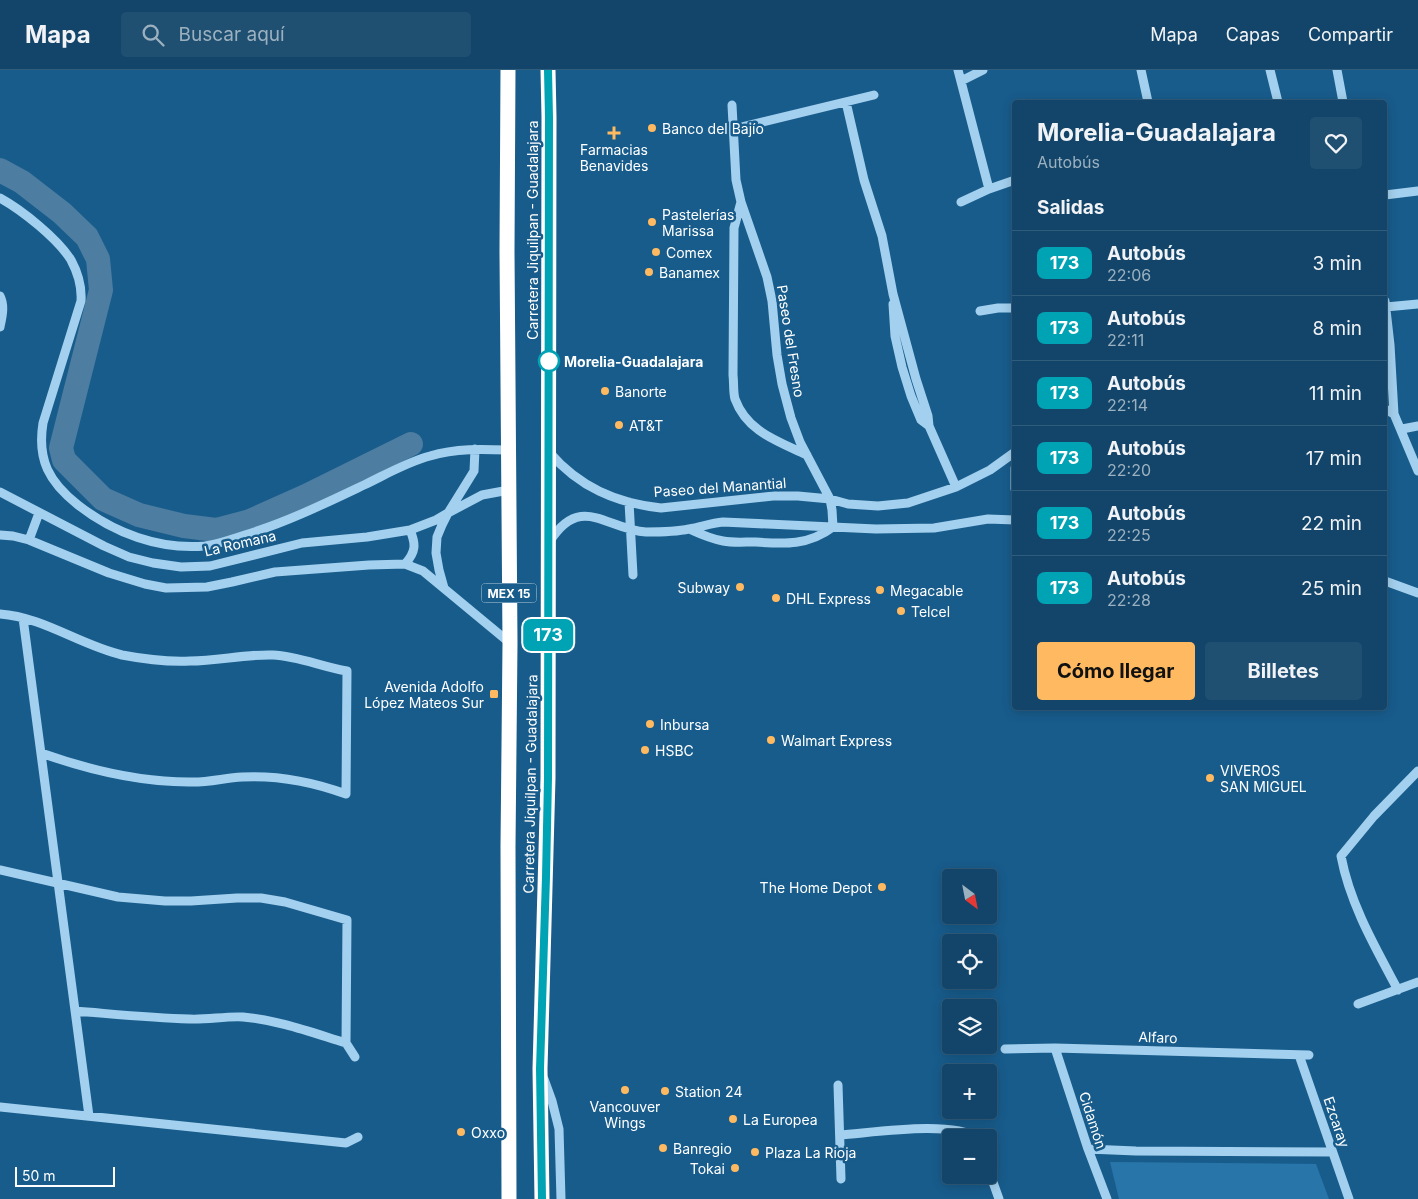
<!DOCTYPE html>
<html lang="es">
<meta charset="utf-8">
<style>
:root{--surface:#124569;--page:#1f4f71;--text:#f1f3f6;--muted:#9cb1c0;--line:#315d7d;--accent:#ffba61}
body{margin:0;font-family:Inter,sans-serif;background:var(--page);color:var(--text);height:100vh;display:flex;flex-direction:column;font-size:19px;white-space:nowrap}
*{box-sizing:border-box;margin:0}
p{font-size:16px;color:var(--muted)}
.icon{flex:none;width:28px;height:28px;fill:none;stroke:currentColor;stroke-width:2;stroke-linecap:round;stroke-linejoin:round}
.map{position:relative;flex:1;overflow:hidden}
.details{position:absolute;left:1012px;top:30px;width:375px;height:610px;display:flex;flex-direction:column;background:var(--surface);border-radius:5px;box-shadow:0 2px 12px #0003,0 0 0 1px var(--line)}
.details>*{flex:none}
.badge{padding:0 10px;border-radius:8px;font-size:18px;line-height:32px}
.needle{width:32px;rotate:148deg}
.fabs{position:absolute;left:942px;top:799px;display:grid;gap:10px}
.fabs a{display:grid;place-items:center;width:55px;height:55px;border-radius:5px;background:var(--surface);box-shadow:0 2px 12px #0003,0 0 0 1px var(--line);font-size:25px}
.scale{position:absolute;left:15px;bottom:12px;width:100px;box-sizing:border-box;padding-left:5px;border:2px solid #fff;border-top:0;font-size:14px;line-height:18px;white-space:nowrap;color:#fff;-webkit-text-stroke:4px #185c8c;paint-order:stroke}
.map>.badge{position:absolute;translate:-50% -50%;box-shadow:0 0 0 2px #fff}
h2{padding:0 25px;font-size:19px;line-height:45px}
.round{display:grid;place-items:center;flex:none;width:52px;height:52px;border-radius:5px;background:var(--page)}
.head{display:flex;align-items:center;justify-content:space-between;height:85px;padding:0 25px}
h1{font-size:24px;font-weight:700;line-height:38px}
.primary-button{display:flex;gap:10px;margin-top:auto;padding:10px 25px}
.primary-button a{flex:1;height:58px;border-radius:5px;background:var(--accent);color:#111;font-size:20px;font-weight:700;line-height:58px;text-align:center}
.primary-button a+a{background:var(--page);color:var(--text)}
ul{padding:0;list-style:none}
li{display:flex;align-items:center;gap:15px;height:65px;padding:0 25px;border-top:1px solid var(--line)}
li div{flex:1}
li b{display:block;font-size:19px}
li em{font-style:normal}
li .badge{min-width:55px;font-weight:700;text-align:center}
header{display:flex;align-items:center;gap:30px;box-sizing:border-box;height:70px;padding:0 25px;background:var(--surface);border-bottom:1px solid var(--line)}
header strong{font-size:24px}
nav{display:flex;gap:28px;margin-inline-start:auto;font-size:18px}
.search{width:350px;height:45px;background:var(--page);display:flex;align-items:center;gap:12px;box-sizing:border-box;padding:0 18px;border-radius:5px;color:var(--muted);font-size:19px}
.map>svg:first-child{display:block}
.green{fill:#2875a9}
.lines{fill:none;stroke-linecap:round;stroke-linejoin:round}
.river{stroke:#4d7da0;stroke-width:24}
.minor{stroke:#a3d0ee;stroke-width:9}
.highway{stroke:#fff;stroke-width:15}
.line-casing{stroke:#fff;stroke-width:11}
.line{stroke:#00a3b4;stroke-width:8}
.poi-dot{fill:#ffba61;stroke:#185c8c;stroke-width:2}
.stop-dot{fill:#fff;stroke:#00a3b4;stroke-width:2.5}
.labels{text-anchor:middle;dominant-baseline:central;stroke-width:5;stroke-linejoin:round;paint-order:stroke}
.shield{fill:#185c8c;stroke:#bacedc;stroke-width:1}
.shield-label{font-size:12px;font-weight:bold;fill:#fff}
.poi-label{font-size:14px;fill:#fff;stroke:#185c8c;text-anchor:start}
.street-label{font-size:14px;fill:#fff;stroke:#185c8c}
.stop-label{font-size:14px;font-weight:bold;fill:#fff;stroke:#185c8c;text-anchor:start}
</style>
<header>
<strong>Mapa</strong>
<div class="search"><svg class="icon" aria-label="search" viewBox="0 0 24 24"><circle cx="10" cy="10" r="6"/><path d="M15 15l6 6"/></svg>Buscar aquí</div>
<nav><a>Mapa</a><a>Capas</a><a>Compartir</a></nav>
</header>
<div class="map">
<svg width="1418" height="1129" viewBox="0 0 1418 1129">
<rect width="100%" height="100%" fill="#185c8c"/>
<path class="green" d="M1110,1092l206,2 13,35h-210z"/>
<g class="lines">
<path class="river" d="M0,100l22,12 40,31 25,24 11,22 3,31 -40,158 3,12 39,39 36,16 45,11 32,4 34,-9 56,-25 105,-52"/>
<path class="minor" d="M958,0l31,119
M1141,0l7,32
M1270,0l8,32
M1337,0l6,32
M961,11l22,-11
M846,32l18,78 18,56 11,58 23,85 12,37 1,10 27,61
M733,59l141,-34
M1385,125l33,-4
M0,128c22,12 58,41 71,62 7,13 11,26 10,41l-38,122c-6,37 6,59 35,82 36,28 81,45 127,41 13,-2 28,-7 40,-11 42,-13 79,-31 119,-50 21,-10 43,-23 66,-29 26,-8 52,-7 79,-6
M741,132l-7,26 -1,147c1,8 0,17 2,24 12,33 43,42 72,56
M961,132l28,-13 26,-9
M0,226c5,10 2,21 0,31
M1385,231l5,44 4,69
M893,234l2,32 7,31 9,29 10,24 8,6
M1386,237l32,-3
M980,241l18,-3h16
M1385,339l9,5 24,57
M1402,359l16,-3
M549,382c30,35 67,51 112,56l112,-12h25l32,3 18,5 30,2 30,-3 48,-16 34,-17 25,-18
M1015,398v21
M0,422l104,54 25,11 24,6 28,4 29,-1 92,-23 65,-6 43,-7 26,-10 12,-7 26,-42 1,-22
M629,432l4,73
M689,459c11,5 22,10 34,12 10,2 21,1 31,1 30,2 54,4 79,-15l-1,-17 -2,-11 -30,-57 -9,-24 -9,-34 -5,-29 -5,-54 -5,-24 -26,-75 -5,-22 -4,-75
M0,465l13,1 16,4 80,33 36,11 21,4 41,-1 25,-5 43,-10 94,-7 36,-1 18,7 87,72
M29,470l10,-27
M550,471c31,-48 56,-12 96,-9 14,0 29,0 43,-3 12,-2 22,-6 34,-7l153,7 58,-1 54,-9 27,1
M405,494c11,-12 11,-20 5,-34
M1385,511l33,12
M444,518l-5,-18 -3,-17 1,-16 5,-12 6,-12 34,-18 27,-5
M0,544c43,3 80,31 122,41 21,4 46,7 68,6 28,0 55,-7 83,-6 25,1 49,12 74,16l-1,123c-33,-12 -68,-19 -104,-17 -18,1 -35,6 -53,5 -51,0 -100,-12 -148,-29
M23,548l66,498
M0,800l118,27 47,4h26l46,-3h24l24,4 62,18 -1,123c-33,-10 -68,-23 -103,-26 -18,-1 -36,3 -54,2 -38,-1 -76,-5 -114,-8
M1398,920c-23,-43 -48,-86 -57,-134l33,-40 44,-45
M1358,934l60,-22
M346,973l9,14
M1055,978l33,101 19,50
M1005,979l50,-1 254,7
M1299,985l50,144
M544,1009l8,22 7,28 2,70
M838,1015l3,94
M0,1037l346,36 12,-6
M840,1065c31,-2 113,-15 137,3
M1088,1079l48,2 196,1
M989,1101l10,28"/>
<path class="highway" d="M508,0l-1,181 3,392 -2,204 1,352
M542,1129l-2,-130 8,-291 1,-661 -1,-47"/>
</g>
<g class="lines">
<defs>
<path id="line" d="M542,1129l-2,-130 6,-192 2,-99 1,-661 -1,-47"/>
</defs>
<use href="#line" class="line-casing"/>
<use href="#line" class="line"/>
</g>
<g class="poi-dot">
<circle cx="652" cy="58" r="5"/>
<path d="M611.5 55.5h5v5h5v5h-5v5h-5v-5h-5v-5h5z"/>
<circle cx="652" cy="152" r="5"/>
<circle cx="656" cy="182" r="5"/>
<circle cx="649" cy="202" r="5"/>
<circle cx="605" cy="321" r="5"/>
<circle cx="619" cy="355" r="5"/>
<circle cx="740" cy="517" r="5"/>
<circle cx="880" cy="520" r="5"/>
<circle cx="776" cy="528" r="5"/>
<circle cx="901" cy="541" r="5"/>
<rect x="489" y="619" width="10" height="10" rx="2.5"/>
<circle cx="650" cy="654" r="5"/>
<circle cx="771" cy="670" r="5"/>
<circle cx="645" cy="680" r="5"/>
<circle cx="1210" cy="708" r="5"/>
<circle cx="882" cy="817" r="5"/>
<circle cx="625" cy="1020" r="5"/>
<circle cx="665" cy="1021" r="5"/>
<circle cx="733" cy="1049" r="5"/>
<circle cx="461" cy="1062" r="5"/>
<circle cx="663" cy="1078" r="5"/>
<circle cx="755" cy="1082" r="5"/>
<circle cx="735" cy="1098" r="5"/>
</g>
<circle class="stop-dot" cx="549" cy="291" r="10"/>
<g class="labels">
<rect class="shield" x="481.5" y="513.5" width="55" height="19" rx="4"/>
<g class="shield-label">
<text x="509" y="523">MEX 15</text>
</g>
<g class="poi-label">
<text x="662" y="58">Banco del Bajío</text>
<text x="614" y="79" text-anchor="middle">Farmacias<tspan x="614" dy="16">Benavides</tspan></text>
<text x="662" y="144">Pastelerías<tspan x="662" dy="16">Marissa</tspan></text>
<text x="666" y="182">Comex</text>
<text x="659" y="202">Banamex</text>
<text x="615" y="321">Banorte</text>
<text x="629" y="355">AT&amp;T</text>
<text x="730" y="517" text-anchor="end">Subway</text>
<text x="890" y="520">Megacable</text>
<text x="786" y="528">DHL Express</text>
<text x="911" y="541">Telcel</text>
<text x="484" y="616" text-anchor="end">Avenida Adolfo<tspan x="484" dy="16">López Mateos Sur</tspan></text>
<text x="660" y="654">Inbursa</text>
<text x="781" y="670">Walmart Express</text>
<text x="655" y="680">HSBC</text>
<text x="1220" y="700">VIVEROS<tspan x="1220" dy="16">SAN MIGUEL</tspan></text>
<text x="872" y="817" text-anchor="end">The Home Depot</text>
<text x="675" y="1021">Station 24</text>
<text x="625" y="1036" text-anchor="middle">Vancouver<tspan x="625" dy="16">Wings</tspan></text>
<text x="743" y="1049">La Europea</text>
<text x="471" y="1062">Oxxo</text>
<text x="673" y="1078">Banregio</text>
<text x="765" y="1082">Plaza La Rioja</text>
<text x="725" y="1098" text-anchor="end">Tokai</text>
</g>
<g class="street-label">
<text transform="translate(532 160) rotate(-90)">Carretera Jiquilpan - Guadalajara</text>
<text transform="translate(791 271) rotate(81)">Paseo del Fresno</text>
<text transform="translate(720 417) rotate(-4)">Paseo del Manantial</text>
<text transform="translate(240 473) rotate(-13)">La Romana</text>
<text transform="translate(530 714) rotate(-89)">Carretera Jiquilpan - Guadalajara</text>
<text transform="translate(1158 967) rotate(2)">Alfaro</text>
<text transform="translate(1093 1050) rotate(72)">Cidamón</text>
<text transform="translate(1337 1052) rotate(71)">Ezcaray</text>
</g>
<g class="stop-label">
<text x="564" y="291">Morelia-Guadalajara</text>
</g>
</g>
</svg>
<div class="fabs">
<a><svg class="needle" viewBox="-14 -14 28 28"><path d="M0-13l5 13h-10z" fill="#e53935"/><path d="M0 13l5-13h-10z" fill="#9cb1c0"/></svg></a>
<a><svg class="icon" aria-label="locate" viewBox="0 0 24 24"><circle cx="12" cy="12" r="6"/><path d="M12 2v4M12 18v4M2 12h4M18 12h4"/></svg></a>
<a><svg class="icon" aria-label="layers" viewBox="0 0 24 24"><path d="M12 4l9 5-9 5-9-5zM3 14l9 5 9-5"/></svg></a>
<a>+</a>
<a>−</a>
</div>
<div class="scale">50 m</div>
<b class="badge" style="left:548px;top:565px;background:#00a3b4;color:#fff">173</b>
<section class="details">
<div class="head"><div><h1>Morelia-Guadalajara</h1><p>Autobús</p></div><a class="round"><svg class="icon" aria-label="heart" viewBox="0 0 24 24"><path d="M12 20l-8-8c-3-5 5-10 8-4 3-6 11-1 8 4z"/></svg></a></div>
<h2>Salidas</h2>
<ul>
<li><span class="badge" style="background:#00a3b4;color:#fff">173</span><div><b>Autobús</b><p>22:06</p></div><em>3 min</em></li>
<li><span class="badge" style="background:#00a3b4;color:#fff">173</span><div><b>Autobús</b><p>22:11</p></div><em>8 min</em></li>
<li><span class="badge" style="background:#00a3b4;color:#fff">173</span><div><b>Autobús</b><p>22:14</p></div><em>11 min</em></li>
<li><span class="badge" style="background:#00a3b4;color:#fff">173</span><div><b>Autobús</b><p>22:20</p></div><em>17 min</em></li>
<li><span class="badge" style="background:#00a3b4;color:#fff">173</span><div><b>Autobús</b><p>22:25</p></div><em>22 min</em></li>
<li><span class="badge" style="background:#00a3b4;color:#fff">173</span><div><b>Autobús</b><p>22:28</p></div><em>25 min</em></li>
</ul>
<div class="primary-button"><a>Cómo llegar</a><a>Billetes</a></div>
</section>
</div>
